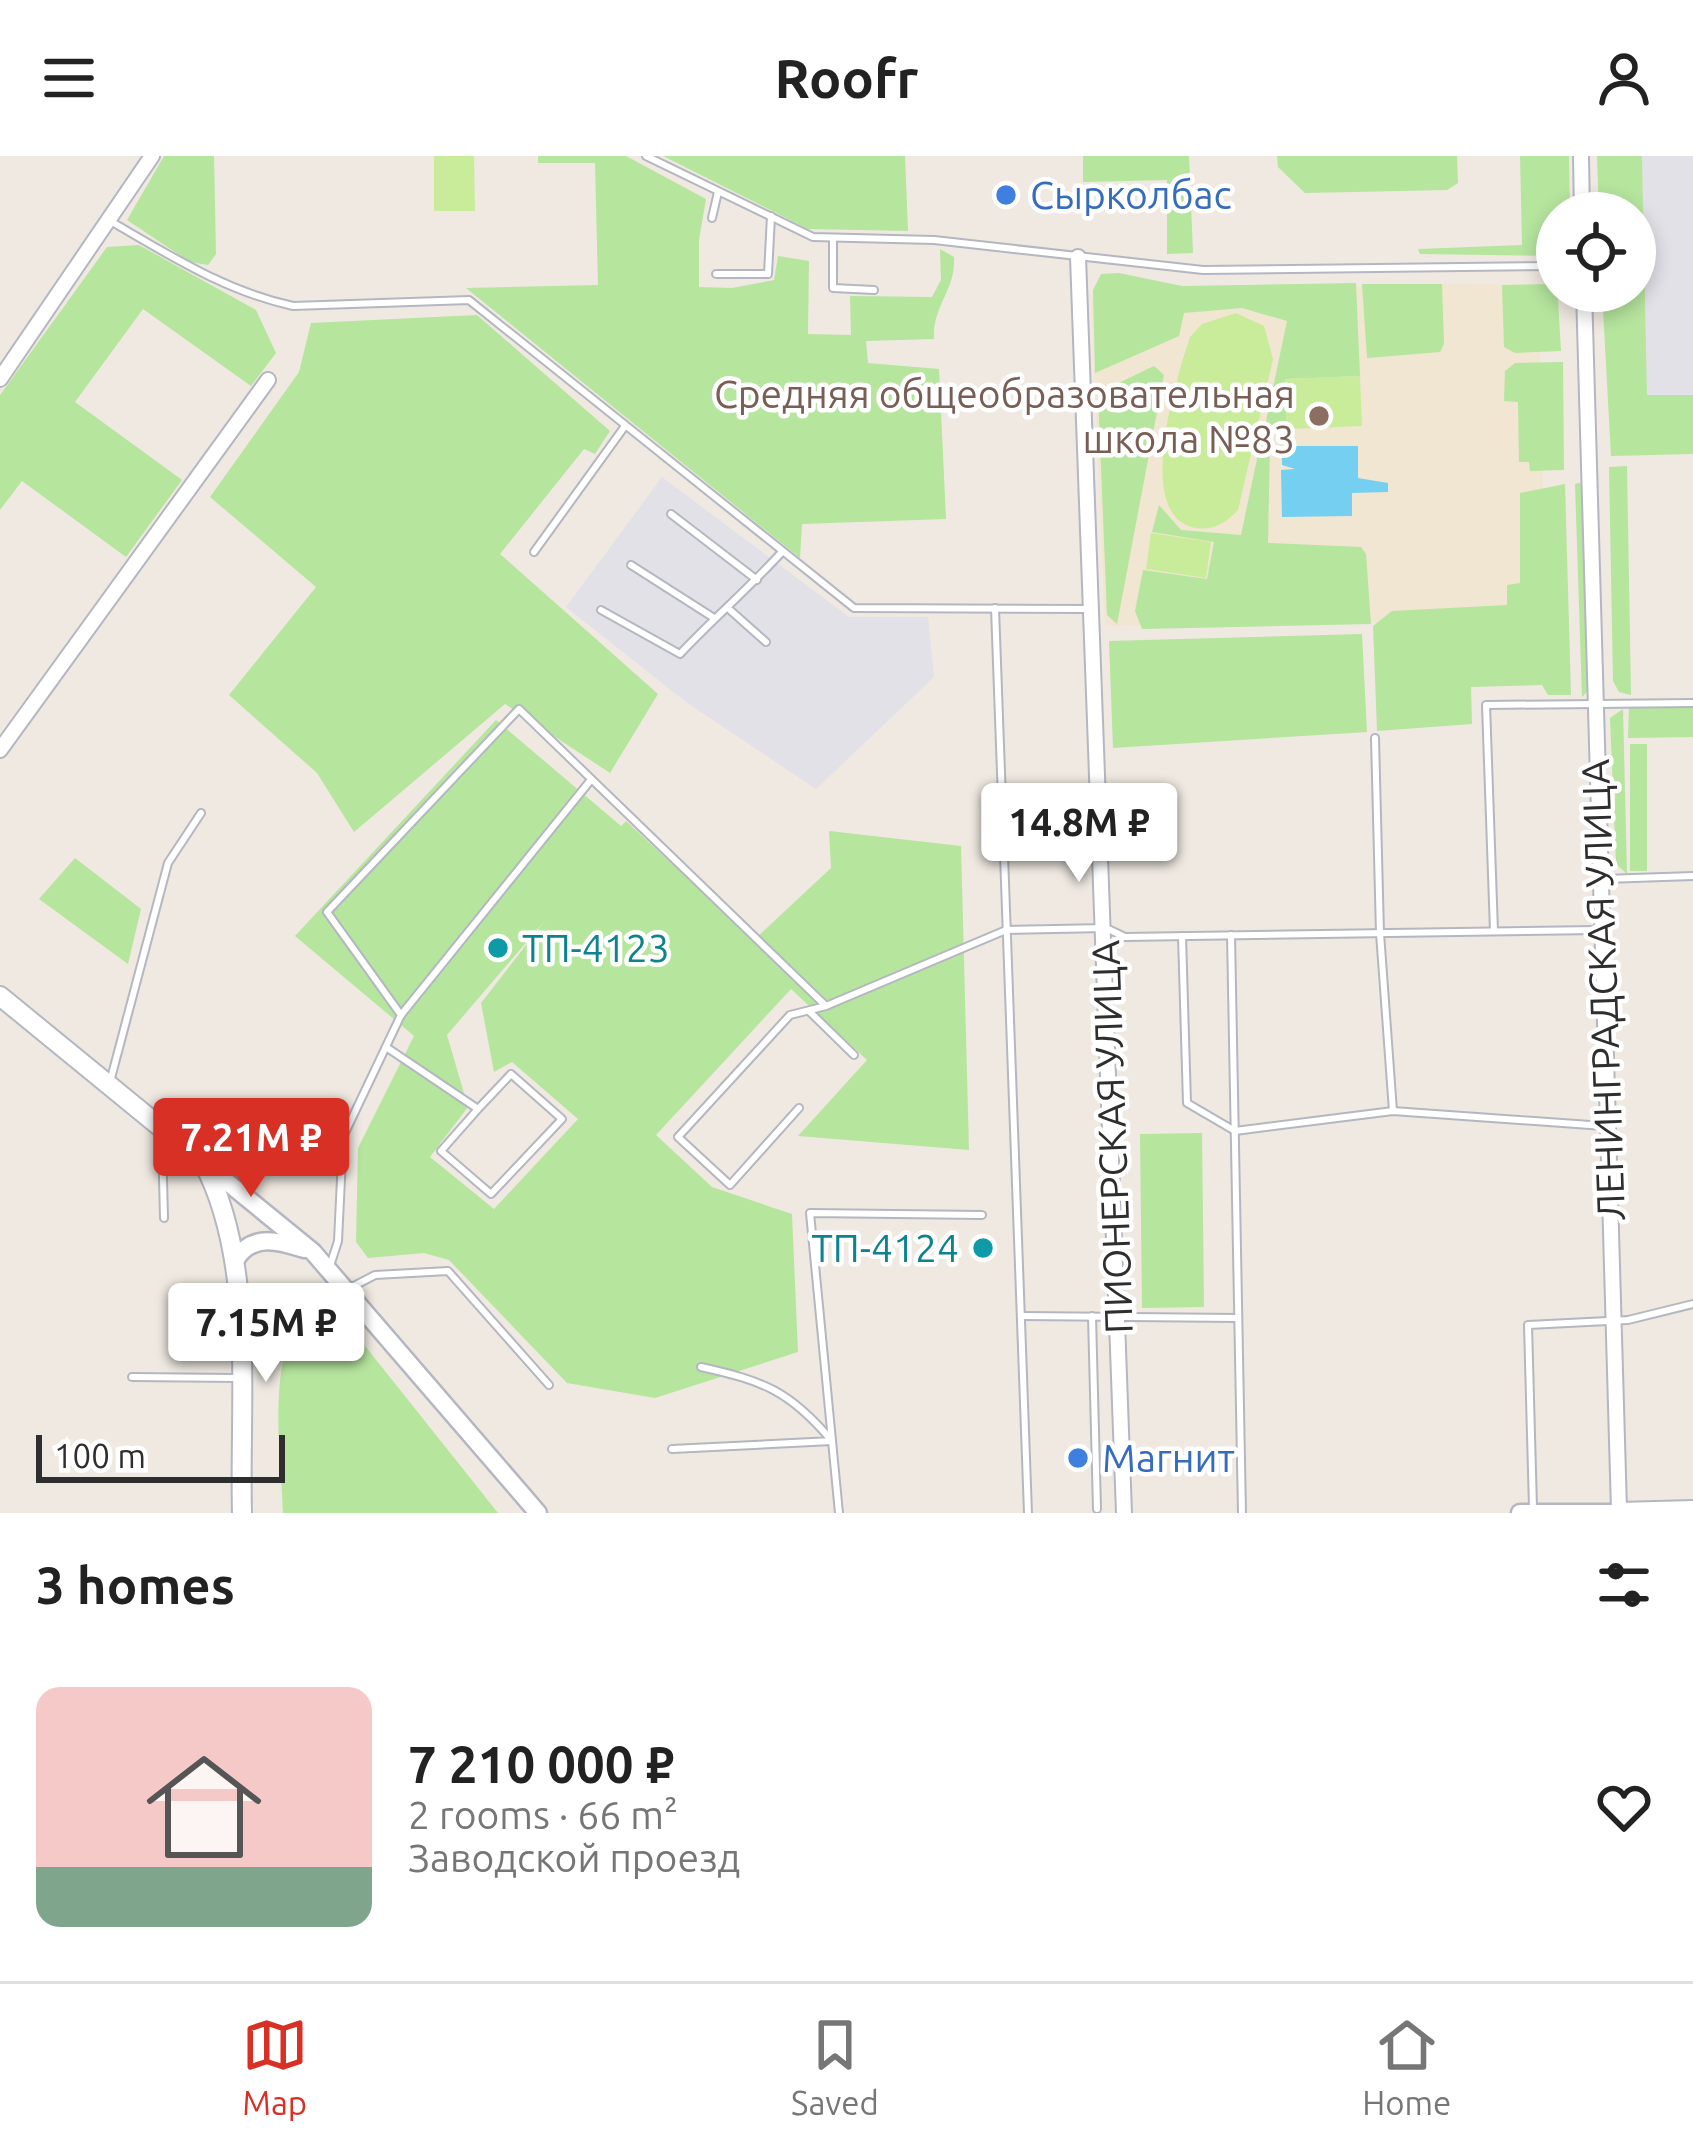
<!DOCTYPE html>
<html lang="en">
<head>
<meta charset="utf-8">
<style>
  :root { --surface:#fff; --page:#f6f6f6; --text:#222; --muted:#767676; --line:#e0e0e0; --accent:#d93025 }
  body { margin:0; font-family:Ubuntu,sans-serif; background:var(--page); color:var(--text); height:100vh; display:flex; flex-direction:column; font-size:45px; white-space:nowrap }
  * { box-sizing:border-box; margin:0 }
  p { font-size:39px; color:var(--muted) }
  .icon { flex:none; width:66px; height:66px; fill:none; stroke:currentColor; stroke-width:2; stroke-linecap:round; stroke-linejoin:round }
  .map { position:relative; height:1357px; overflow:hidden }
  .panel { display:flex; flex-direction:column; background:var(--surface); flex:1 }
  .panel>* { flex:none }
  .fabs { position:absolute; left:1536px; top:36px; display:grid; gap:24px }
  .fabs a { display:grid; place-items:center; width:120px; height:120px; border-radius:50%; background:var(--surface); box-shadow:0 6px 18px #0003; font-size:60px }
  .scale { position:absolute; left:36px; bottom:30px; width:249px; box-sizing:border-box; padding-left:12px; border:6px solid #2e2e2e; border-top:0; font-size:33px; line-height:42px; white-space:nowrap; color:#2e2e2e; -webkit-text-stroke:9px #fff; paint-order:stroke }
  .price { position:absolute; translate:-50% -102px; padding:0 27px; border-radius:12px; background:#fff; color:#222; font-size:39px; line-height:78px; filter:drop-shadow(0 3px 6px #0008) }
  .price::after { content:''; position:absolute; left:50%; top:72px; width:36px; height:27px; margin-left:-18px; background:inherit; clip-path:polygon(0 0,100% 0,50% 100%) }
  .price.on { background:var(--accent); color:#fff }
  ul { padding:0; list-style:none }
  li { display:flex; align-items:center; gap:36px; height:300px; padding:0 36px }
  li span { display:grid; place-items:center; flex:none; width:336px; height:240px; border-radius:24px; color:#555 }
  li>.icon { margin-inline-start:auto }
  span .icon { width:144px; height:144px; fill:#fffc; stroke-width:1 }
  li b { font-size:51px }
  h2 { display:flex; justify-content:space-between; align-items:center; height:144px; padding:0 36px; font-size:51px }
  header { display:flex; justify-content:space-between; align-items:center; height:156px; padding:0 36px; background:var(--surface); font-size:54px; font-weight:600 }
  .dock { display:flex; justify-content:space-around; align-items:center; height:168px; border-top:3px solid var(--line); background:var(--surface); font-size:33px; color:var(--muted) }
  .dock a { display:grid; justify-items:center; gap:6px }
  .dock .on { color:var(--accent) }
  .map>svg:first-child { display:block }
</style>
</head>
<body>
<header><svg class="icon" aria-label="menu" viewBox="0 0 24 24"><path d="M4 6h16M4 12h16M4 18h16"/></svg>Roofr<svg class="icon" aria-label="person" viewBox="0 0 24 24"><circle cx="12" cy="8" r="4"/><path d="M4 21q1-7 8-7t8 7"/></svg></header>
<div class="map">
<svg width="1693" height="1357" viewBox="0 0 1693 1357">
  <rect width="100%" height="100%" fill="#efe9e1"/>
  <g fill="#e3e1e8">
    <polygon points="1642,0 1693,0 1693,239 1647,240"/>
    <polygon points="662,321 849,461 928,461 934,521 816,633 686,546 566,451"/>
  </g>
  <polygon fill="#f0e6d1" points="1442,128 1539,129 1545,464 1105,470 1091,141"/>
  <g fill="#b6e59e" fill-rule="evenodd">
    <polygon points="164,0 214,0 216,98 208,109 190,106 127,64"/>
    <path d="M538 0H626L706 43 699 84V131L732 132 774 124 778 100 809 105 808 178 851 179 850 140 932 141 941 124 940 93 954 101C956 134 932 150 934 183L866 185 868 207 939 213 946 363 802 368 800 402 466 132 598 129 595 7H538Z"/>
    <polygon points="663,0 905,0 908,75 808,73"/>
    <polygon points="1083,0 1189,0 1193,97 1167,98 1167,24 1083,26"/>
    <polygon points="1277,0 1457,0 1458,27 1447,34 1305,37 1278,11"/>
    <polygon points="1520,0 1569,0 1570,57 1557,57 1557,100 1420,98 1418,93 1522,89"/>
    <polygon points="1597,0 1642,0 1647,239 1693,239 1693,298 1611,300 1602,135 1635,135 1635,57 1599,57"/>
    <polygon points="139,89 256,154 276,197 251,230 143,153 75,246 182,324 126,401 22,325 0,354 0,239 107,91"/>
    <polygon points="1119,117 1182,130 1356,127 1360,220 1285,223 1287,273 1264,275 1287,165 1242,152 1184,157 1179,180 1095,217 1093,134 1101,118"/>
    <polygon points="1362,128 1442,128 1444,188 1440,196 1367,202"/>
    <polygon points="1557,128 1561,195 1515,197 1504,191 1502,129"/>
    <polygon points="477,159 610,275 595,298 584,293 500,398 658,538 610,617 505,548 354,676 317,617 229,539 316,431 210,341 299,216 311,167"/>
    <polygon points="1563,206 1564,314 1530,315 1529,306 1519,306 1518,246 1504,245 1505,215 1515,207"/>
    <polygon points="1154,210 1164,219 1117,468 1107,459 1098,237"/>
    <polygon points="1261,284 1270,284 1268,387 1361,391 1366,398 1371,468 1142,473 1135,455 1143,414 1207,423 1214,386 1152,376 1159,349 1181,374 1241,379"/>
    <polygon points="1627,310 1631,539 1619,536 1613,525 1609,311"/>
    <polygon points="1585,326 1589,534 1582,541 1575,328"/>
    <polygon points="1565,328 1571,539 1548,539 1542,529 1471,531 1472,568 1377,575 1373,470 1392,455 1507,449 1507,429 1520,427 1520,337"/>
    <polygon points="1362,478 1367,576 1113,592 1109,485"/>
    <polygon points="1629,549 1693,550 1693,581 1628,582"/>
    <polygon points="1623,553 1627,718 1616,708 1610,562"/>
    <path d="M496 564 621 670 626 665 754 784 831 712 829 675 961 690 969 994 798 980 867 904 791 833 656 979 712 1031 792 1058 798 1196 655 1242 567 1227 449 1104 424 1097 368 1102 356 1086 358 992 414 880 295 780ZM547 762 481 847 494 916 512 906 578 963 494 1053 430 1001 468 951 447 879Z"/>
    <rect x="1630" y="588" width="17" height="127"/>
    <polygon points="75,702 141,753 128,808 39,743"/>
    <polygon points="1202,977 1204,1151 1142,1152 1140,978"/>
    <path d="M315 1147 338 1156 498 1357H283C282 1296 262 1188 315 1147Z"/>
  </g>
  <g fill="#c9ec9a">
    <polygon points="434,0 474,0 475,55 434,55"/>
    <path d="M1236 157 1264 170 1273 203 1238 354C1227 366 1213 375 1196 372 1132 361 1177 221 1190 181L1202 168Z"/>
    <polygon points="1360,220 1362,270 1287,273 1285,223"/>
    <polygon points="1151,377 1211,386 1206,422 1146,413"/>
  </g>
  <polygon fill="#75cff0" points="1295,290 1358,290 1358,322 1388,327 1388,336 1352,337 1352,360 1282,361 1281,314 1295,313 1282,309 1282,293"/>
  <g fill="none" stroke-linecap="round" stroke-linejoin="round">
    <defs>
      <g id="service">
        <polyline points="646,0 813,81 934,84 1203,114 1557,110"/>
        <polyline points="712,62 718,36"/>
        <path d="M112 66C171 100 225 135 293 150L469 144 854 452 1089 453"/>
        <polyline points="833,82 833,132 874,134"/>
        <polyline points="716,118 768,118 771,60"/>
        <polyline points="671,358 757,424"/>
        <polyline points="534,396 625,270"/>
        <polyline points="631,409 714,462"/>
        <polyline points="995,452 1028,1357"/>
        <path d="M601 454 680 498C713 463 748 433 781 397"/>
        <polyline points="730,454 766,486"/>
        <polyline points="1375,582 1380,777 1393,955"/>
        <polyline points="1604,723 1693,720"/>
        <polyline points="1494,775 1486,549 1693,547"/>
        <polyline points="1231,779 1242,1357"/>
        <polyline points="1182,780 1187,947 1235,975 1393,955 1604,970"/>
        <polyline points="810,856 854,899"/>
        <polyline points="401,859 327,756 519,553 826,850"/>
        <polyline points="386,891 478,953 511,918 562,963 491,1038 441,995 478,953"/>
        <polyline points="110,926 168,707 201,657"/>
        <polyline points="799,952 730,1029 678,981 790,859 826,850 1006,774 1106,772 1125,781 1598,774"/>
        <polyline points="162,982 164,1062"/>
        <polyline points="330,1110 338,1085 343,981 401,859 590,625"/>
        <polyline points="350,1132 375,1119 448,1115 549,1229"/>
        <polyline points="1022,1160 1238,1162"/>
        <polyline points="1092,1160 1097,1353"/>
        <polyline points="132,1221 236,1222"/>
        <path d="M672 1293 832 1285C790 1235 764 1225 701 1211"/>
        <polyline points="1533,1352 1528,1169 1628,1164 1693,1148"/>
        <polyline points="839,1357 810,1057 982,1059"/>
      </g>
      <g id="minor">
        <polyline points="1581,0 1582,57"/>
        <polyline points="1078,101 1124,1357"/>
        <polyline points="1584,135 1619,1354 1693,1352"/>
        <polyline points="0,223 152,0"/>
        <polyline points="0,594 268,224"/>
      </g>
      <g id="tertiary">
        <polyline points="204,1007 313,1096 538,1357"/>
        <path d="M236 1103C253 1077 279 1085 304 1093"/>
        <polyline points="1520,1357 1619,1357"/>
      </g>
      <path id="secondary" d="M0 840 203 1006C256 1106 239 1246 242 1357"/>
    </defs>
    <use href="#service" stroke="#b4b7c1" stroke-width="10"/>
    <use href="#minor" stroke="#b4b7c1" stroke-width="18"/>
    <use href="#tertiary" stroke="#b4b7c1" stroke-width="21"/>
    <use href="#secondary" stroke="#b4b7c1" stroke-width="22"/>
    <use href="#service" stroke="#fff" stroke-width="6"/>
    <use href="#minor" stroke="#fff" stroke-width="14"/>
    <use href="#tertiary" stroke="#fff" stroke-width="16"/>
    <use href="#secondary" stroke="#fff" stroke-width="18"/>
  </g>
  <g fill="#3f7fe0" stroke="#fff" stroke-width="4.5">
    <circle cx="1006" cy="39" r="12"/>
    <circle cx="1078" cy="1302" r="12"/>
  </g>
  <circle fill="#8d6e63" stroke="#fff" stroke-width="4.5" cx="1319" cy="260" r="12"/>
  <g fill="#0f9aa8" stroke="#fff" stroke-width="4.5">
    <circle cx="498" cy="792" r="12"/>
    <circle cx="983" cy="1092" r="12"/>
  </g>
  <g text-anchor="middle" stroke-width="9" stroke-linejoin="round" paint-order="stroke">
    <g font-size="39" fill="#366cbe" stroke="#fff" text-anchor="start">
      <text x="1030" y="53">Сырколбас</text>
      <text x="1102" y="1316">Магнит</text>
    </g>
    <g font-size="39" fill="#785e54" stroke="#fff" text-anchor="end">
      <text x="1295" y="252">Средняя общеобразовательная<tspan x="1295" dy="45">школа №83</tspan></text>
    </g>
    <g font-size="39" fill="#0d838f" stroke="#fff" text-anchor="start">
      <text x="522" y="806">ТП-4123</text>
      <text x="959" y="1106" text-anchor="end">ТП-4124</text>
    </g>
    <g font-size="39" fill="#2e2e2e" stroke="#fff">
      <text transform="translate(1603 834) rotate(-92)" y="14">ЛЕНИНГРАДСКАЯ УЛИЦА</text>
      <text transform="translate(1112 981) rotate(-92)" y="14">ПИОНЕРСКАЯ УЛИЦА</text>
    </g>
  </g>
</svg>
<div class="fabs">
<a><svg class="icon" aria-label="locate" viewBox="0 0 24 24"><circle cx="12" cy="12" r="6"/><path d="M12 2v4M12 18v4M2 12h4M18 12h4"/></svg></a>
</div>
<div class="scale">100 m</div>
<b class="price" style="left:1079px;top:729px">14.8M ₽</b>
<b class="price on" style="left:251px;top:1044px">7.21M ₽</b>
<b class="price" style="left:266px;top:1229px">7.15M ₽</b>
</div>
<section class="panel">
<h2>3 homes<svg class="icon" aria-label="filters" viewBox="0 0 24 24"><path d="M4 7h16M4 17h16"/><circle cx="9" cy="7" r="2"/><circle cx="15" cy="17" r="2"/></svg></h2>
<ul>
<li><span style="background:linear-gradient(#f6c9c9 75%,#7fa58c 0)"><svg class="icon" aria-label="home" viewBox="0 0 24 24"><path d="M3 11l9-7 9 7M6 9v11h12V9"/></svg></span><div><b>7 210 000 ₽</b><p>2 rooms · 66 m²</p><p>Заводской проезд</p></div><svg class="icon" aria-label="heart" viewBox="0 0 24 24"><path d="M12 20l-8-8c-3-5 5-10 8-4 3-6 11-1 8 4z"/></svg></li>
</ul>
</section>
<nav class="dock">
<a class="on"><svg class="icon" aria-label="map" viewBox="0 0 24 24"><path d="M3 6l6-2 6 2 6-2v14l-6 2-6-2-6 2zM9 4v14M15 6v14"/></svg>Map</a>
<a><svg class="icon" aria-label="saved" viewBox="0 0 24 24"><path d="M7 4h10v16l-5-4-5 4z"/></svg>Saved</a>
<a><svg class="icon" aria-label="home" viewBox="0 0 24 24"><path d="M3 11l9-7 9 7M6 9v11h12V9"/></svg>Home</a>
</nav>
</body>
</html>
